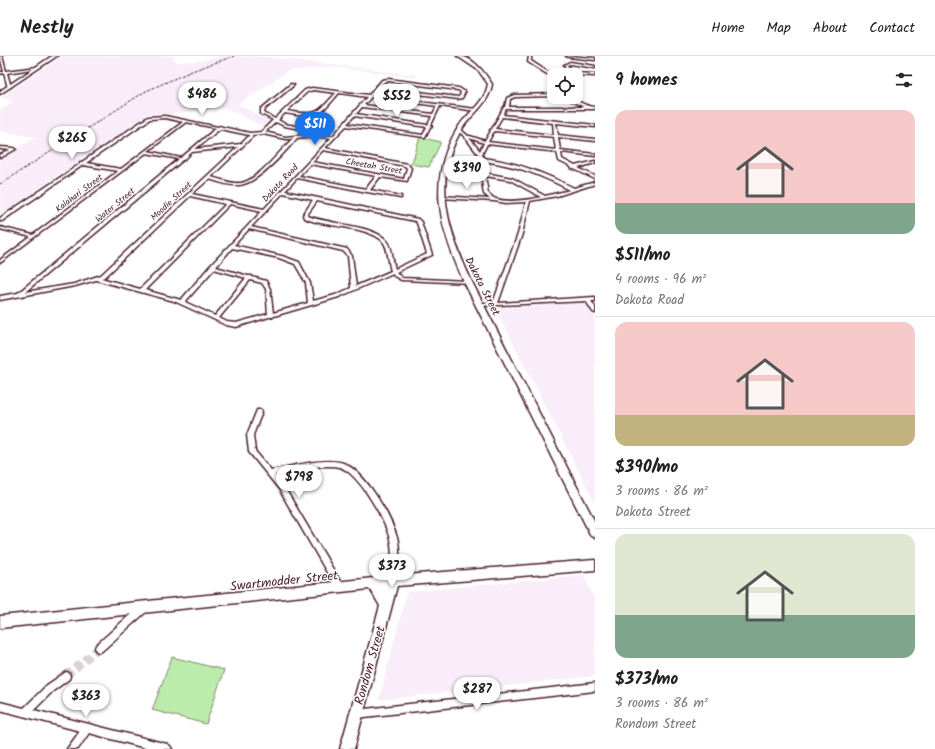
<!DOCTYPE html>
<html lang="en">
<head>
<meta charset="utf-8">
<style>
  :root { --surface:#fff; --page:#f2f2f2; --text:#202124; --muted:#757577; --line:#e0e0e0; --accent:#1a73e8 }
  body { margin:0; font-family:Kalam,sans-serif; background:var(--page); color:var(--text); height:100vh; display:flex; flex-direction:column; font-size:15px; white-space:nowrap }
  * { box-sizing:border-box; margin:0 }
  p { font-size:13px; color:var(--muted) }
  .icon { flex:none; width:22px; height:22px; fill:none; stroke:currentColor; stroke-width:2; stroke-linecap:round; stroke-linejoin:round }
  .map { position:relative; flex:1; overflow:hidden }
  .drawer { display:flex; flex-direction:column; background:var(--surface); width:340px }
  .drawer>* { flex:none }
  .tools { position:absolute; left:547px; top:12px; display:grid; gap:8px }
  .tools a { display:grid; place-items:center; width:36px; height:36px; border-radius:8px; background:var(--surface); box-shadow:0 2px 6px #0003; font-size:20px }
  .price { position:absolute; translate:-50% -34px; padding:0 9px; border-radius:14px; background:#fff; color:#222; font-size:13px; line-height:26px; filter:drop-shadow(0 1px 2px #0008) }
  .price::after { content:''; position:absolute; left:50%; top:24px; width:12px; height:9px; margin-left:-6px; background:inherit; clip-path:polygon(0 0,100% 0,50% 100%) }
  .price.active { background:var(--accent); color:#fff }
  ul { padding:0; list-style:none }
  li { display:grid; align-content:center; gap:8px; height:212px; padding:0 20px }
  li+li { border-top:1px solid var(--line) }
  li span { display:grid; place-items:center; height:124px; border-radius:12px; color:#555 }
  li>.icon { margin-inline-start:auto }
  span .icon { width:72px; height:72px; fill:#fffc; stroke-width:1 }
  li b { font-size:17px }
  h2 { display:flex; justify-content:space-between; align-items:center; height:48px; padding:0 20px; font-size:17px }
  header { display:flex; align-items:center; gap:24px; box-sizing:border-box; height:56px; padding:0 20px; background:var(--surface); border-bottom:1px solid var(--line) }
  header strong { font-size:19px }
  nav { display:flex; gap:22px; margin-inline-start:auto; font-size:14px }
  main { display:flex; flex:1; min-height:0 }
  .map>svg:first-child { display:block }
</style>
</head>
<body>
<header>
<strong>Nestly</strong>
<nav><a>Home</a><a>Map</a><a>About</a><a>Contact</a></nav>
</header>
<main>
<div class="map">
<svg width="595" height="693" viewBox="0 0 595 693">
  <rect width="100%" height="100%" fill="#fff"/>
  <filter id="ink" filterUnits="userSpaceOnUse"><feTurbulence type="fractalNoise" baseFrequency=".025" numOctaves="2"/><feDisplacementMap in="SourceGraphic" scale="8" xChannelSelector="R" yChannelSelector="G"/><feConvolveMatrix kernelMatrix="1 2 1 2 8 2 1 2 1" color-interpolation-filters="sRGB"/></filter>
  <g filter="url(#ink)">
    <g fill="#f9edf9">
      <polygon points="62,0 172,0 176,6 200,5 222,0 268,1 417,19 415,21 333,11 288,15 238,48 273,67 263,71 236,56 223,52 168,59 148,58 0,159 0,103 35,81 0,75 0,55 13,45 1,41"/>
      <polygon points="595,246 595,447 495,252"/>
      <polygon points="584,519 595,544 595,620 379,644 407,536"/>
    </g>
    <g fill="#bcecab" stroke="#83866b">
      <polygon points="420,81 441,86 429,111 410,108 413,104"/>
      <polygon points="172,601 224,614 206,668 152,654"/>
    </g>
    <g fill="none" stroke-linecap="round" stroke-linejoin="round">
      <polyline stroke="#dbd2d5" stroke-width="8" stroke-dasharray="8 4" stroke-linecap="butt" points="66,620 99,592"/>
      <defs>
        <g id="street">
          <polygon points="0,0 2,0 6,15 37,11 38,12 7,17 11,31 8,32 4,17 0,18 0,16 4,16"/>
          <polygon points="529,0 531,0 531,5 548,16 570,17 564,9 570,6 595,10 595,12 570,8 567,9 573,17 595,18 595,20 547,18 528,6"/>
          <path d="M388 23 459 32 465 36 462 42 458 43 378 33 372 40 476 53 478 54 476 55 440 50 431 69 432 70 430 71 425 81H424L346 70 325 92 407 108 411 112 407 125 380 121 370 134 401 140V142L367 136 297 122 285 135 418 163 421 166 432 199 396 216 402 222 468 225H470V227L401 224 394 220 393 217 339 241 274 260 273 261H269L236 271 226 269 174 245 96 224 75 230 0 244V240L18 237 179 103 146 97 0 207V204L31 181 0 173V171L33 179 118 115 83 109 2 165H0V162L80 108V106H82L148 61 165 60 218 71 220 70 222 71 250 77 261 76 273 64 261 58V53L291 28 294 29 265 53 264 57 275 63 305 34 312 32 369 39 382 24ZM388 25 458 34 461 36 460 40 458 41 379 31 384 26ZM313 34 336 37C316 59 317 60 287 55L307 36ZM339 37 367 41 333 80 314 78 285 81 265 76 276 66 284 70 328 78V76H327L285 68 278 64 285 57C318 63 318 62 339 37ZM371 41 437 50 433 58 364 49ZM362 51 432 60 428 69 356 58ZM354 60 427 71 423 79 347 68ZM165 62 183 66 121 113 86 107 150 63ZM186 66 216 72 181 102 148 95ZM220 73 249 79V80L241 88 195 93ZM263 78 285 83 293 82C281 94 258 124 241 127 231 128 220 123 211 121L252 81V79ZM314 80 331 82 264 153 192 138 209 123C218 126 229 130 239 129 257 128 286 95 297 82ZM238 91 101 219 74 228 25 236 183 104H184L192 96ZM323 94 405 110 407 112 404 123 312 106ZM310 108 376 120 366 133 299 120ZM283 137 313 144 303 159 304 162C311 165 318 167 326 168 340 171 376 174 384 187 389 195 388 206 391 215L356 230 352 200 347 193 251 171ZM190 140 226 148 140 233 101 222 105 221ZM317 145 415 165 417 167 427 198 395 213C392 204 393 193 388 186 376 169 327 168 308 160L307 159ZM230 148 262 155 210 210 181 244 145 234ZM249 173 343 195 348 200 351 232 335 239 313 245 310 227 299 206 282 200 234 189ZM232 192 279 202 295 208 306 227 308 247 273 257 270 233 266 225 252 221V220H248L216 211ZM214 213 246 222 215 260 185 246ZM250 224 262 227 266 233 268 258 236 267 227 266 219 262Z"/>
          <path d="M554 38V40L515 41 510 43 509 51H584L564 41C576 41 583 51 595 51V53H506L503 59 595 69V71L556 67 558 79 595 83V85L558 81 560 94 595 98V100L561 96 562 103 575 110 595 105V107L578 112 595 120V123L574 113H572L571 111 559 105 557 96 487 88 482 98 483 102C517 106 544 117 574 132L595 126V128L557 140 530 145 522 178 498 247 595 241V245H591L595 251V257L593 256 586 245 479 250V248L481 247H493L518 178 526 146 506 147 494 145 440 142 439 141 441 140 490 143 484 138 481 119 480 118 481 117 478 98 464 80 457 74 460 73 468 80H470L485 85 491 75 490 74 492 73 504 51H505L507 42 514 39ZM502 61 553 67 554 79 495 73ZM494 75 554 81 556 94 488 86ZM469 82 484 87 480 95ZM483 105C515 109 541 119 570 134L545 140 512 122 485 117ZM485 120 510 124 541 141C527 144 509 147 496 143 493 142 490 139 488 137Z"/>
          <polygon points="0,91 14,92 16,93 0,102 0,99 10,94 0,93"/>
          <path d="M257 354H261L262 356 253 379 255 395 271 414C289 411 326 401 343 407 366 416 392 462 398 485 400 497 400 517 396 527L393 528 390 527C388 522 391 515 391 509 392 502 392 495 391 488 388 468 359 416 339 411 321 407 293 416 275 419L283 429 343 530 344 532 343 534 340 535 337 534 279 433 249 396 247 379Z"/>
          <polygon points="143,549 146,550 147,553 146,556 102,595 99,596 96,595 95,592 96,589 140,550"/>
          <polygon points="66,616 69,617 70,620 69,623 53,635 34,654 167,688 170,690 172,693 149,693 89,677 78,693 67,693 80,675 0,654 0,646 24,652 47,629"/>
          <polygon points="595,627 595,635 356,662 353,661 352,658 353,655 356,654"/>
        </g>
        <g id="secondary">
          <polygon points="52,0 57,0 0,38 0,35"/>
          <path d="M457 0C473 0 484 16 492 28 489 47 475 55 464 70 430 122 448 175 472 226L595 466V482L591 480 464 226C440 173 425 123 459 70 470 54 484 48 488 28L478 14Z"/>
          <polygon points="566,0 595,2 595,4 568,1"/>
          <polygon points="595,504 595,514 397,530 354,693 340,693 380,550 370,533 0,572 0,560 393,520"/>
        </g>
      </defs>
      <use href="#street" stroke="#4a1f2b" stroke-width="3"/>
      <use href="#secondary" stroke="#4a1f2b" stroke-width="3"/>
      <use href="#street" fill="#fff" fill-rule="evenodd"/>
      <use href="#secondary" fill="#fff" fill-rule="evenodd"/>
      <polyline stroke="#4a1f2b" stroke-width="1" stroke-dasharray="3 1.5" stroke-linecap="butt" points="0,128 146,35 192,15 234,0"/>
    </g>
  </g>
  <g text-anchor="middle" stroke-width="3" stroke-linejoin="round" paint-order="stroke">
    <g font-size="9" fill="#4a1f2b" stroke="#fff">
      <text transform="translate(374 110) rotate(10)" y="3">Cheetah Street</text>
      <text transform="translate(280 127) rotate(-47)" y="3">Dakota Road</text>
      <text transform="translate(79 137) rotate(-37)" y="3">Kalahari Street</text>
      <text transform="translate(171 145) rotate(-43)" y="3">Moodie Street</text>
      <text transform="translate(115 149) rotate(-40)" y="3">Water Street</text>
    </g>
    <g font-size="11" fill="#4a1f2b" stroke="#fff">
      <text transform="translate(483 230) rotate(63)" y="4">Dakota Street</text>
    </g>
    <g font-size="13" fill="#4a1f2b" stroke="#fff">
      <text transform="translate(284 524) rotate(-6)" y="5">Swartmodder Street</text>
      <text transform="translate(369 609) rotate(-74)" y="5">Rondom Street</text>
    </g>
  </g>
</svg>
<div class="tools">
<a><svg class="icon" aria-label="locate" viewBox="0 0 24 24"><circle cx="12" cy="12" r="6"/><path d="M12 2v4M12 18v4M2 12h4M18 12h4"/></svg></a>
</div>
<b class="price" style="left:202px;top:60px">$486</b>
<b class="price" style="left:397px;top:62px">$552</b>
<b class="price active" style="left:315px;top:90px">$511</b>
<b class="price" style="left:72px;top:104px">$265</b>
<b class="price" style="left:467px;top:134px">$390</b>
<b class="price" style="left:299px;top:443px">$798</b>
<b class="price" style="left:392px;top:532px">$373</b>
<b class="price" style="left:477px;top:655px">$287</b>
<b class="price" style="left:86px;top:662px">$363</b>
</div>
<section class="drawer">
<h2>9 homes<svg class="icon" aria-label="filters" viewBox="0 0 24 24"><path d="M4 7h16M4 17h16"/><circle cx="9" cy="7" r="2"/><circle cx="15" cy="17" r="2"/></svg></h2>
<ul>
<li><span style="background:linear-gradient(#f6c9c9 75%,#7fa58c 0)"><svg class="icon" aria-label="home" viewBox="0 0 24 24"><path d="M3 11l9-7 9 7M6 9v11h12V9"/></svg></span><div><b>$511/mo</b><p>4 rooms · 96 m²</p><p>Dakota Road</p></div></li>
<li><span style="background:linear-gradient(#f6c9c9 75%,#c2b280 0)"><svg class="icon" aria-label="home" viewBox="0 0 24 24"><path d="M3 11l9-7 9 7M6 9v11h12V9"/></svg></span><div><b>$390/mo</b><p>3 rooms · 86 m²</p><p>Dakota Street</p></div></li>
<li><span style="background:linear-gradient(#dfe7d0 65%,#7fa58c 0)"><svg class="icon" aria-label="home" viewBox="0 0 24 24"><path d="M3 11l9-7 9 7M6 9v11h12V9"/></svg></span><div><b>$373/mo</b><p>3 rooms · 86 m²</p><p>Rondom Street</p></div></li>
</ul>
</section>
</main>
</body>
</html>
